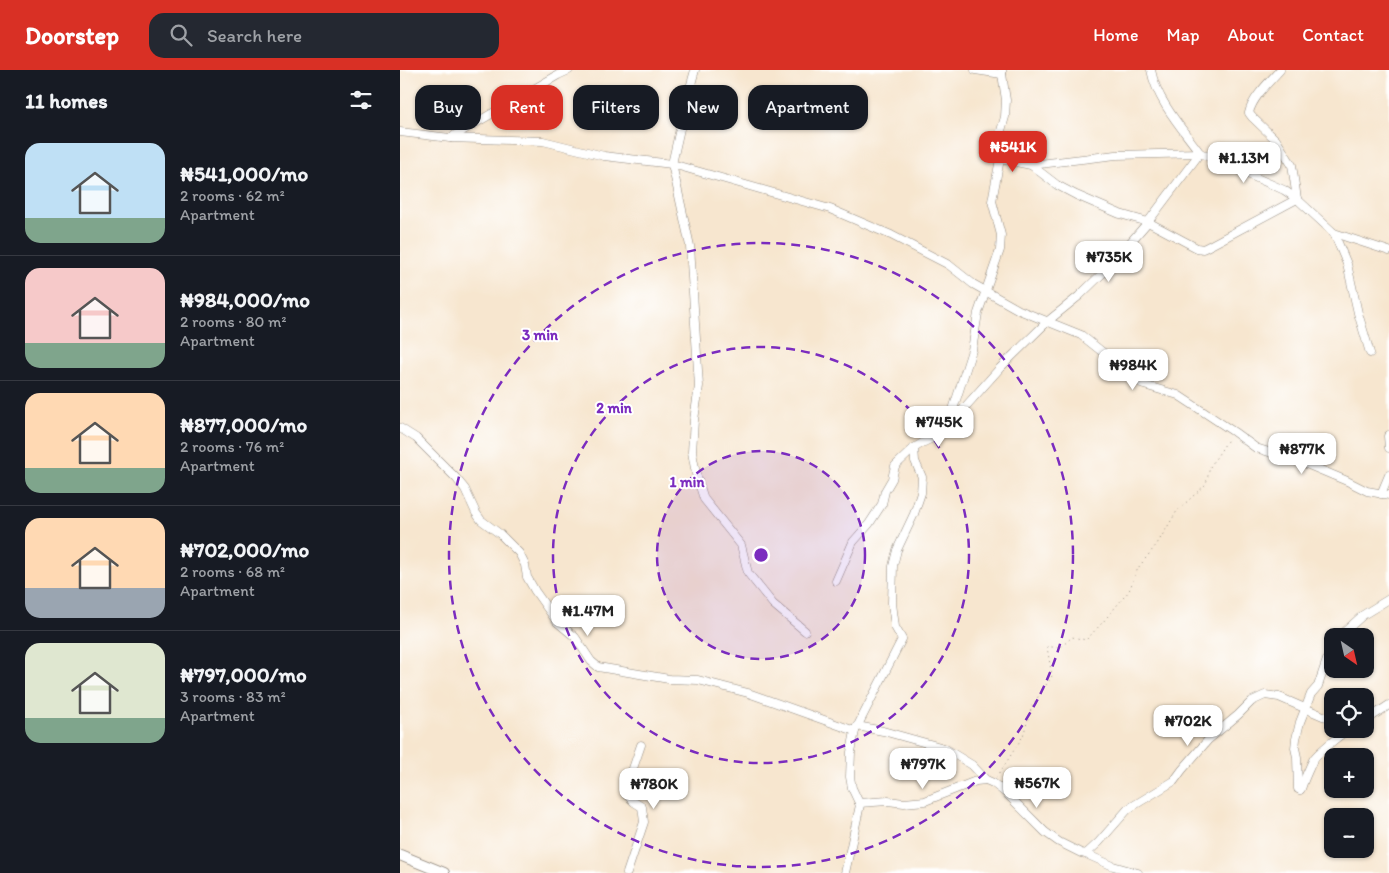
<!DOCTYPE html>
<html lang="en">
<head>
<meta charset="utf-8">
<style>
  :root { --surface:#171b24; --page:#242831; --text:#f1f3f6; --muted:#9ea1a6; --line:#363941; --accent:#d93025 }
  body { margin:0; font-family:Itim,sans-serif; background:var(--page); color:var(--text); height:100vh; display:flex; flex-direction:column; font-size:19px; white-space:nowrap }
  * { box-sizing:border-box; margin:0 }
  p { font-size:16px; color:var(--muted) }
  .icon { flex:none; width:28px; height:28px; fill:none; stroke:currentColor; stroke-width:2; stroke-linecap:round; stroke-linejoin:round }
  .map { position:relative; flex:1; overflow:hidden }
  .side { display:flex; flex-direction:column; background:var(--surface); width:400px }
  .side>* { flex:none }
  .hud { position:absolute; left:15px; top:15px; width:475px; height:45px; display:flex; gap:10px }
  .needle { width:32px; rotate:146deg }
  .fabs { position:absolute; left:924px; top:558px; display:grid; gap:10px }
  .fabs a { display:grid; place-items:center; width:50px; height:50px; border-radius:10px; background:var(--surface); box-shadow:0 1px 4px #0004; font-size:25px }
  .price { position:absolute; translate:-50% -42px; padding:0 11px; border-radius:10px; background:#fff; color:#222; font-size:16px; line-height:32px; filter:drop-shadow(0 1px 2px #0008) }
  .price::after { content:''; position:absolute; left:50%; top:30px; width:15px; height:11px; margin-left:-8px; background:inherit; clip-path:polygon(0 0,100% 0,50% 100%) }
  .price.selected { background:var(--accent); color:#fff }
  ul { padding:0; list-style:none }
  li { display:flex; align-items:center; gap:15px; height:125px; padding:0 25px }
  li+li { border-top:1px solid var(--line) }
  li span { display:grid; place-items:center; flex:none; width:140px; height:100px; border-radius:15px; color:#555 }
  li>.icon { margin-inline-start:auto }
  span .icon { width:60px; height:60px; fill:#fffc; stroke-width:1 }
  li b { font-size:21px }
  h2 { display:flex; justify-content:space-between; align-items:center; height:60px; padding:0 25px; font-size:21px }
  .chip { padding:0 18px; border-radius:15px; background:var(--surface); box-shadow:0 1px 4px #0004; font-size:18px; line-height:45px }
  .chip.selected { background:var(--accent); color:#fff }
  header { display:flex; align-items:center; gap:30px; box-sizing:border-box; height:70px; padding:0 25px; background:var(--accent); color:#fff }
  header strong { font-size:24px }
  nav { display:flex; gap:28px; margin-inline-start:auto; font-size:18px }
  .search { width:350px; height:45px; background:var(--page); display:flex; align-items:center; gap:12px; box-sizing:border-box; padding:0 18px; border-radius:15px; color:var(--muted); font-size:19px }
  main { display:flex; flex:1; min-height:0 }
  .map>svg:first-child { display:block }
</style>
</head>
<body>
<header>
<strong>Doorstep</strong>
<div class="search"><svg class="icon" aria-label="search" viewBox="0 0 24 24"><circle cx="10" cy="10" r="6"/><path d="M15 15l6 6"/></svg>Search here</div>
<nav><a>Home</a><a>Map</a><a>About</a><a>Contact</a></nav>
</header>
<main>
<section class="side">
<h2>11 homes<svg class="icon" aria-label="filters" viewBox="0 0 24 24"><path d="M4 7h16M4 17h16"/><circle cx="9" cy="7" r="2"/><circle cx="15" cy="17" r="2"/></svg></h2>
<ul>
<li><span style="background:linear-gradient(#bfe0f5 75%,#7fa58c 0)"><svg class="icon" aria-label="home" viewBox="0 0 24 24"><path d="M3 11l9-7 9 7M6 9v11h12V9"/></svg></span><div><b>₦541,000/mo</b><p>2 rooms · 62 m²</p><p>Apartment</p></div></li>
<li><span style="background:linear-gradient(#f6c9c9 75%,#7fa58c 0)"><svg class="icon" aria-label="home" viewBox="0 0 24 24"><path d="M3 11l9-7 9 7M6 9v11h12V9"/></svg></span><div><b>₦984,000/mo</b><p>2 rooms · 80 m²</p><p>Apartment</p></div></li>
<li><span style="background:linear-gradient(#ffd9b3 75%,#7fa58c 0)"><svg class="icon" aria-label="home" viewBox="0 0 24 24"><path d="M3 11l9-7 9 7M6 9v11h12V9"/></svg></span><div><b>₦877,000/mo</b><p>2 rooms · 76 m²</p><p>Apartment</p></div></li>
<li><span style="background:linear-gradient(#ffd9b3 70%,#9aa5b1 0)"><svg class="icon" aria-label="home" viewBox="0 0 24 24"><path d="M3 11l9-7 9 7M6 9v11h12V9"/></svg></span><div><b>₦702,000/mo</b><p>2 rooms · 68 m²</p><p>Apartment</p></div></li>
<li><span style="background:linear-gradient(#dfe7d0 75%,#7fa58c 0)"><svg class="icon" aria-label="home" viewBox="0 0 24 24"><path d="M3 11l9-7 9 7M6 9v11h12V9"/></svg></span><div><b>₦797,000/mo</b><p>3 rooms · 83 m²</p><p>Apartment</p></div></li>
</ul>
</section>
<div class="map">
<svg width="989" height="803" viewBox="0 0 989 803">
  <rect width="100%" height="100%" fill="#fff"/>
  <filter id="ink" filterUnits="userSpaceOnUse"><feTurbulence type="fractalNoise" baseFrequency=".02" numOctaves="2"/><feDisplacementMap in="SourceGraphic" scale="10" xChannelSelector="R" yChannelSelector="G"/><feConvolveMatrix kernelMatrix="1 2 1 2 8 2 1 2 1" color-interpolation-filters="sRGB"/></filter>
  <filter id="wash" filterUnits="userSpaceOnUse"><feTurbulence type="fractalNoise" baseFrequency=".0096" numOctaves="4" result="noise"/><feDisplacementMap in="SourceGraphic" scale="20" xChannelSelector="R" yChannelSelector="G"/><feGaussianBlur stdDeviation="1.12" result="paint"/><feColorMatrix in="noise" values="0 0 0 0 0 0 0 0 0 0 0 0 0 0 0 0 0 1.4 0 .05"/><feComposite in="paint" operator="in"/></filter>
  <g filter="url(#wash)">
    <rect width="100%" height="100%" fill="#f7e6cf"/>
  </g>
  <g filter="url(#ink)">
    <g fill="none" stroke-linecap="round" stroke-linejoin="round">
      <defs>
        <g id="minor">
          <polyline points="295,0 286,32 272,94 290,176 299,316 294,350 292,382 296,404 304,429 341,475 348,503 373,534 405,561"/>
          <polyline points="575,0 602,4"/>
          <path d="M751 0C757 31 781 57 800 83"/>
          <path d="M880 0C870 11 852 28 849 43L852 47 876 70 892 95 897 129"/>
          <polyline points="0,62 50,68 143,71 204,86 272,94 430,139 491,165 549,195 573,214 619,240 681,265 744,315 778,325 834,362 856,378 904,393 947,411 967,421 989,425"/>
          <polyline points="50,68 158,5 169,0"/>
          <polyline points="600,89 631,95 716,85 800,83 884,120 897,129 934,163 947,194 958,243 970,283"/>
          <polyline points="631,95 657,115 676,125 720,144 748,152 797,178 803,179 809,176 897,129"/>
          <polyline points="934,163 989,181"/>
          <polyline points="549,352 572,280 578,243 600,180 601,165 592,131 600,89 600,64 605,47 606,30 602,4 602,0"/>
          <polyline points="0,358 16,368 56,408 65,419 76,443 81,450 100,464 119,483 125,495 127,507 135,521 157,552 175,567 191,591 198,597 269,609 298,610 348,623 455,661"/>
          <polyline points="989,365 988,366 989,378"/>
          <polyline points="981,424 989,405"/>
          <polyline points="436,511 453,472 469,454 482,434 485,421 492,409 495,396 514,378 524,372 535,367 549,355 600,298 648,251 679,226 708,198 748,152 800,83"/>
          <polyline points="940,566 963,545 989,529"/>
          <polyline points="965,651 989,635"/>
          <polyline points="457,656 483,661 544,678 572,695 586,710 593,713 607,724 645,762 659,772 681,783 686,784 713,796 738,803"/>
          <polyline points="900,720 898,719 897,687 895,678 896,669 900,652 911,624 918,616 932,575"/>
          <path d="M900 720 901 719C904 709 909 699 913 690 917 683 942 663 950 659"/>
          <polyline points="459,733 488,731 504,733 525,731 576,711 586,710"/>
          <polyline points="686,784 699,772 728,739 774,711 782,700 808,670 838,645 852,631 865,625 879,627 923,646 932,648"/>
          <polyline points="227,803 244,752 242,737 234,732 226,724 228,713 241,675"/>
          <polyline points="445,803 460,735 452,718 450,707 451,682 455,661 502,569 495,557 492,533 493,496 497,480 514,444 521,423 522,407 515,391 514,378"/>
        </g>
        <polyline id="tertiary" points="0,785 44,803"/>
      </defs>
      <use href="#minor" stroke="#91887d" stroke-width="9"/>
      <use href="#tertiary" stroke="#91887d" stroke-width="12"/>
      <polyline stroke="#91887d" stroke-width="1" stroke-dasharray="1 4" stroke-linecap="butt" points="597,707 623,666 632,636 652,606 647,577 661,577 672,567 686,570 703,552 729,521 738,498 757,474 777,441 806,414 810,397 829,368"/>
      <use href="#minor" stroke="#fff" stroke-width="8"/>
      <use href="#tertiary" stroke="#fff" stroke-width="10"/>
    </g>
  </g>
  <circle cx="361" cy="485" r="104" fill="#7b2cbf" fill-opacity=".12"/>
  <g fill="none" stroke="#7b2cbf" stroke-width="2.5" stroke-dasharray="9 6">
    <circle cx="361" cy="485" r="104"/>
    <circle cx="361" cy="485" r="208"/>
    <circle cx="361" cy="485" r="312"/>
  </g>
  <circle cx="361" cy="485" r="8" fill="#7b2cbf" stroke="#fff" stroke-width="2.5"/>
  <g font-size="15" text-anchor="middle" font-weight="bold" fill="#7b2cbf" stroke="#fff" stroke-width="4" stroke-linejoin="round" paint-order="stroke">
    <text x="140" y="270">3 min</text>
    <text x="214" y="343">2 min</text>
    <text x="287" y="417">1 min</text>
  </g>
</svg>
<div class="fabs">
<a><svg class="needle" viewBox="-14 -14 28 28"><path d="M0-13l5 13h-10z" fill="#e53935"/><path d="M0 13l5-13h-10z" fill="#9ea1a6"/></svg></a>
<a><svg class="icon" aria-label="locate" viewBox="0 0 24 24"><circle cx="12" cy="12" r="6"/><path d="M12 2v4M12 18v4M2 12h4M18 12h4"/></svg></a>
<a>+</a>
<a>−</a>
</div>
<b class="price selected" style="left:613px;top:103px">₦541K</b>
<b class="price" style="left:844px;top:114px">₦1.13M</b>
<b class="price" style="left:709px;top:213px">₦735K</b>
<b class="price" style="left:733px;top:321px">₦984K</b>
<b class="price" style="left:539px;top:378px">₦745K</b>
<b class="price" style="left:902px;top:405px">₦877K</b>
<b class="price" style="left:188px;top:567px">₦1.47M</b>
<b class="price" style="left:788px;top:677px">₦702K</b>
<b class="price" style="left:523px;top:720px">₦797K</b>
<b class="price" style="left:637px;top:739px">₦567K</b>
<b class="price" style="left:254px;top:740px">₦780K</b>
<div class="hud">
<a class="chip">Buy</a>
<a class="chip selected">Rent</a>
<a class="chip">Filters</a>
<a class="chip">New</a>
<a class="chip">Apartment</a>
</div>
</div>
</main>
</body>
</html>
